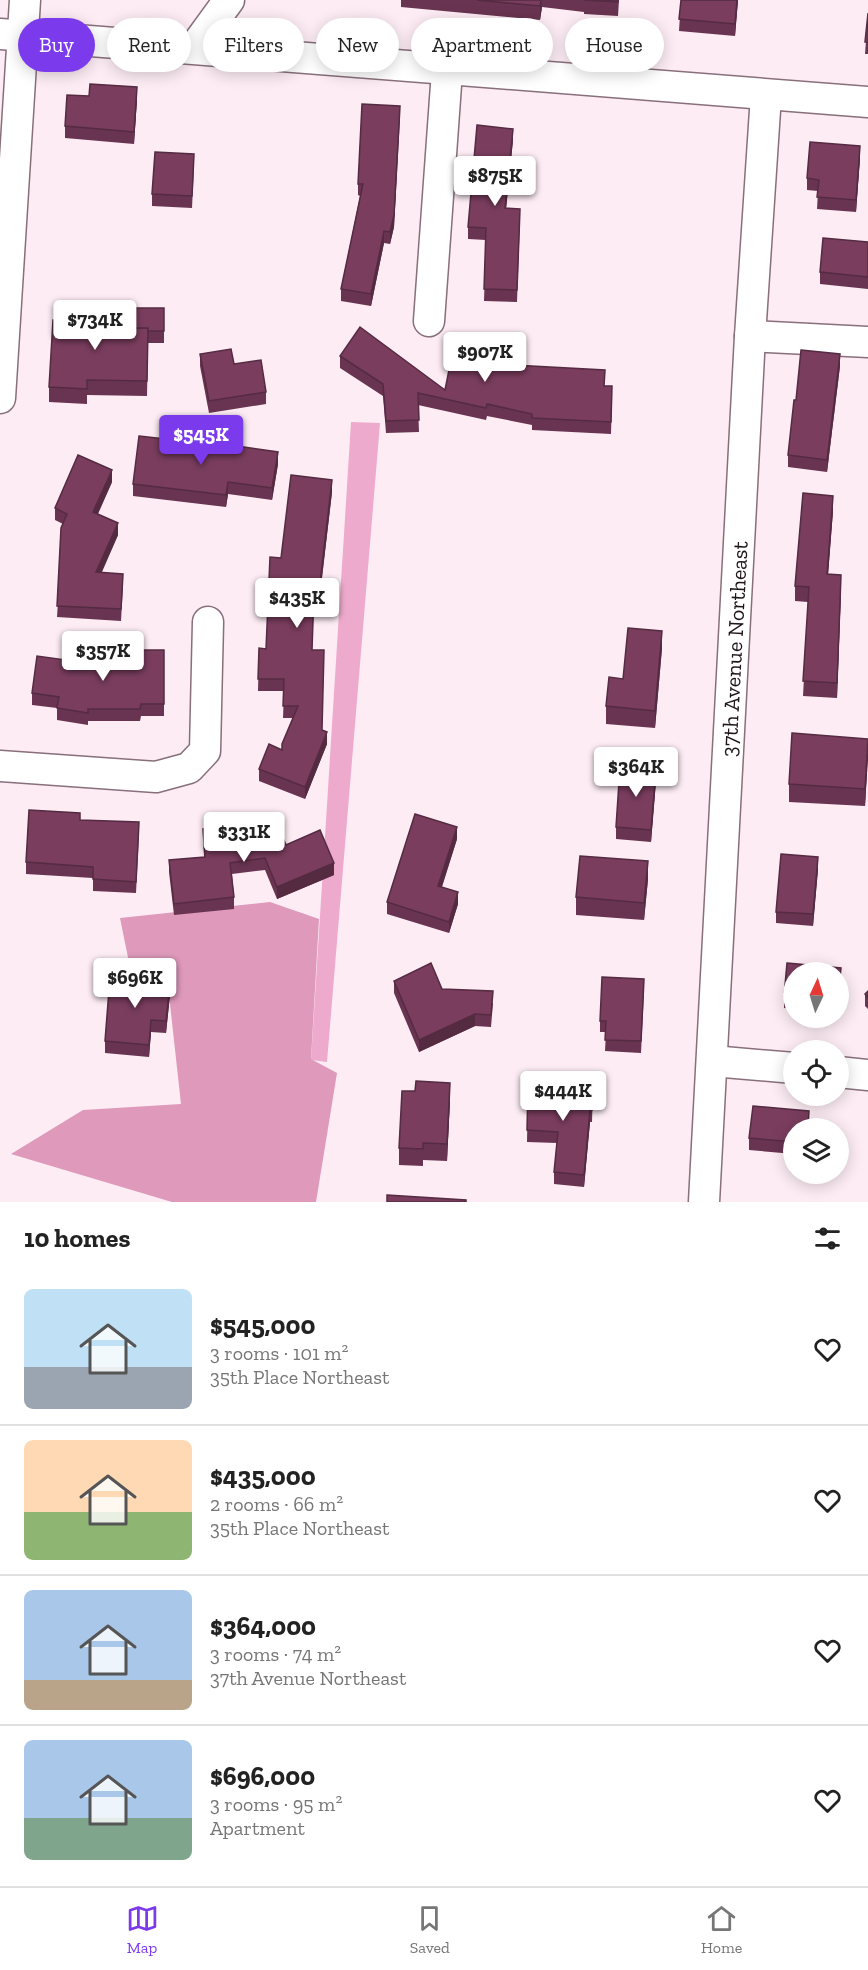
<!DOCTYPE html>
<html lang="en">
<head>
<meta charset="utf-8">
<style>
  :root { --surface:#fff; --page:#f6f6f6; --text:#222; --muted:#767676; --line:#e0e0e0; --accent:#7c3aed }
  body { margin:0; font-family:"Zilla Slab",serif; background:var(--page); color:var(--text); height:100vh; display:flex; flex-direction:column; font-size:22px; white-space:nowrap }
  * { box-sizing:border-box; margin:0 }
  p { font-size:20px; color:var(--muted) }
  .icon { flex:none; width:33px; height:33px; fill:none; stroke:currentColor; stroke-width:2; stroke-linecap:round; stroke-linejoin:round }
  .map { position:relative; height:1202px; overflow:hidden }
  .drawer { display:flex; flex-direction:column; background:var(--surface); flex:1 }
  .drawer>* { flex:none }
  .top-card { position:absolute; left:18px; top:18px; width:832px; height:54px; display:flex; gap:12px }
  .needle { width:39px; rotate:4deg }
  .fabs { position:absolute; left:783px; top:962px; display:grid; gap:12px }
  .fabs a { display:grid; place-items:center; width:66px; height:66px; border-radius:50%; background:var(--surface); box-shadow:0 3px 15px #0003; font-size:30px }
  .price { position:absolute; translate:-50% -51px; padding:0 14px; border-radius:6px; background:#fff; color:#222; font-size:20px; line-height:39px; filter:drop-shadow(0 2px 3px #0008) }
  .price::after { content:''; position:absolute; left:50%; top:36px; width:18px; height:14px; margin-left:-9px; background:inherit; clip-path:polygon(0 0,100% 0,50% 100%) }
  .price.current { background:var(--accent); color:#fff }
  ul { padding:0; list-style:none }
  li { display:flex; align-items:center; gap:18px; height:150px; padding:0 24px }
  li+li { border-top:2px solid var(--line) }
  li span { display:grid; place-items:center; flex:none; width:168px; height:120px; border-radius:9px; color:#555 }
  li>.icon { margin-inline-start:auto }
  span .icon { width:72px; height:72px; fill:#fffc; stroke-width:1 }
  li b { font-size:26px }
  h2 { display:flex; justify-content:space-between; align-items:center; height:72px; padding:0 24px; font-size:26px }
  .pill { padding:0 21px; border-radius:27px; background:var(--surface); box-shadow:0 3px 15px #0003; font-size:21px; line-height:54px }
  .pill.current { background:var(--accent); color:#fff }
  .dock { display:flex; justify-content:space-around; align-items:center; height:84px; border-top:2px solid var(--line); background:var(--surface); font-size:16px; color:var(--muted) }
  .dock a { display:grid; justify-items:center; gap:3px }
  .dock .current { color:var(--accent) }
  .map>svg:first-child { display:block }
</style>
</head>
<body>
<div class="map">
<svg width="868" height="1202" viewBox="0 0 868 1202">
  <rect width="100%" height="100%" fill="#fdecf4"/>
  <polygon fill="#eac" points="351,422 380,423 327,1062 311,1060"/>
  <polygon fill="#de99bb" points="270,902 319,919 311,1059 337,1073 316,1202 172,1202 11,1154 83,1110 181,1104 169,995 135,992 120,918"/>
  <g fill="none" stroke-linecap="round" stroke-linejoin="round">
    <defs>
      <g id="minor">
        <path d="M0 34C289 56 578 82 868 102"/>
        <polyline points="194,48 229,0"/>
        <polyline points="429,321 447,71"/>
        <polyline points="750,336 868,342"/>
        <polyline points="0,398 25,0"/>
        <polyline points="0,766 156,777 189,768 205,751 208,622"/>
        <polyline points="712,1061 794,1068"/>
        <polyline points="838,1072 868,1075"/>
        <polyline points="704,1202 750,336 766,95"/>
      </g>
    </defs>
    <use href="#minor" stroke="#886f7b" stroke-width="33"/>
    <use href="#minor" stroke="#fff" stroke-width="30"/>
  </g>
  <g fill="#693451">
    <polygon points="401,0 619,0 618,16 584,14 584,12 542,7 540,20 401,7"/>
    <polygon points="681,0 738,0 735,36 679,31"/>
    <polygon points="868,13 868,54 865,54"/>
    <polygon points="137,99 134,144 65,138 65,126"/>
    <polygon points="400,118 394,227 390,244 384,243 371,306 341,301 341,289 360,196 358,195 358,184"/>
    <polygon points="513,140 506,208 520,220 517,302 484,301 486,240 468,239 468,227"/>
    <polygon points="860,158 856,212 817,209 818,191 807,190 807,178"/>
    <polygon points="194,166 192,208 152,206 152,194"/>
    <polygon points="868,242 868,289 820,284 820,272"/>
    <polygon points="164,308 164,343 148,343 147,396 87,395 87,404 49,402 49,387 90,327 133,328"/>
    <polygon points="519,351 516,365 605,386 612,398 611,434 532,430 532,425 487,416 486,420 418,405 419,432 386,433 383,396 340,368 340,356 445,390 485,367"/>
    <polygon points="200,354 234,364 266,392 266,404 209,413 200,366"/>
    <polygon points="840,366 827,472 788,467 788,455 796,400"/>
    <polygon points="278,464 272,500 228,494 226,507 133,496 133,484"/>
    <polygon points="112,482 98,514 118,535 102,572 123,585 121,621 57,617 63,524 55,520 55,508"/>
    <polygon points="332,492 319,603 314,602 312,650 322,730 327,744 305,799 259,781 259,769 282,750 293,718 283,718 284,691 258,691 259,648 266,649 281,558"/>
    <polygon points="833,511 828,574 841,590 837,698 803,696 808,602 795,601 795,586"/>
    <polygon points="662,648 655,728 606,724 606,706 623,679"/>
    <polygon points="164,650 164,716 141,716 140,721 88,721 88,725 57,720 57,708 32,705 32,693 116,667"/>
    <polygon points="868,756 865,806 789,802 789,784"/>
    <polygon points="656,781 651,842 616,839 616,827"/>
    <polygon points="80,820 139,834 136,893 93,891 93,878 26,874 26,862"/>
    <polygon points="203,829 237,846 286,845 334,875 277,899 265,870 232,874 234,897 234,909 174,915 169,872 169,860 204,857"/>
    <polygon points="457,839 442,887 458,904 449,933 387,914 387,902"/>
    <polygon points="818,869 813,926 776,923 776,912"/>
    <polygon points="648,879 644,920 576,915 576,897"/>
    <polygon points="787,963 841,968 841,979 838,1008 838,972 794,972 794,1009 784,1008 784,996"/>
    <polygon points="394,981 442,989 493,1003 491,1027 475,1026 419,1052 394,993"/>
    <polygon points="644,991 641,1053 605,1051 606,1032 600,1032 600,1021"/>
    <polygon points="868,991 868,1009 865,1006 865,994"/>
    <polygon points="170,995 166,1033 151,1032 149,1057 105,1053 105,1041"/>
    <polygon points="528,1086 593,1088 592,1122 590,1122 584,1187 554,1184 554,1172 557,1143 527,1142"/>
    <polygon points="415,1091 450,1100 447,1161 423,1160 423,1166 399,1165 399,1148"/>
    <polygon points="809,1123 809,1128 794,1128 794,1154 749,1150 749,1138"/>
  </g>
  <g fill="#552b42">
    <polygon points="541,0 542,7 540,20 540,6"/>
    <polygon points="737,0 738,0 735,36 735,24"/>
    <polygon points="137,87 137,99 134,144 134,132"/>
    <polygon points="400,106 394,227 390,244 390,232"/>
    <polygon points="513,129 513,140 505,220 505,208"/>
    <polygon points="860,146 860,158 856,212 856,200"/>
    <polygon points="384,231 384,243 371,306 371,294"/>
    <polygon points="519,339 519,351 513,377 513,365"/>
    <polygon points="840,354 840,366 827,472 827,460"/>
    <polygon points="278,452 278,464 272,500 272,488"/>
    <polygon points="112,470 112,482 93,524 93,512"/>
    <polygon points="332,480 332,492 319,603 319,591"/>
    <polygon points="228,482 228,494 226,507 226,495"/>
    <polygon points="833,496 833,511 827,589 827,574"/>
    <polygon points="118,523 118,535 96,584 96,572"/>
    <polygon points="841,575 841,590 837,698 837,683"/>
    <polygon points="662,631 662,648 655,728 655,711"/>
    <polygon points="327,732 327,744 305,799 305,787"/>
    <polygon points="868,739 868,756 865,806 865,789"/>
    <polygon points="656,769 656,781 651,842 651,830"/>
    <polygon points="457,827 457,839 438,898 438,886"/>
    <polygon points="818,857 818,869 813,926 813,914"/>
    <polygon points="648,861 648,879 644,920 644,903"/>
    <polygon points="334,863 334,875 277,899 277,887"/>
    <polygon points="458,892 458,904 449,933 449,922"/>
    <polygon points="841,968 841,979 838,1008 838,997"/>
    <polygon points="170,983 170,995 166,1033 166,1021"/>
    <polygon points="475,1014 475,1026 419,1052 419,1040"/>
    <polygon points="151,1020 151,1032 149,1057 149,1045"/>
    <polygon points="450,1083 450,1100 447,1161 447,1144"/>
    <polygon points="590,1110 590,1122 584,1187 584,1175"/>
  </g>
  <g fill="#7a3d5e" stroke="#552b42" stroke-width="1.5">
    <polygon points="477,0 541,0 540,6"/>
    <polygon points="584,0 618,0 618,2"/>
    <polygon points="681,0 737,0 735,24 679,19"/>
    <polygon points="868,13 868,42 865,42"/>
    <polygon points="90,84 137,87 134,132 65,126 67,95 89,96"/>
    <polygon points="362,104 400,106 394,215 390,232 384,231 371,294 341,289 363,184 358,184"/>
    <polygon points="477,125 513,129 505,208 520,209 517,290 484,289 486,228 468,227"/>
    <polygon points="810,142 860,146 856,200 817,197 819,180 807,178"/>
    <polygon points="155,152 194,154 192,196 152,194"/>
    <polygon points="823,238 868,242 868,277 820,272"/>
    <polygon points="63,301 90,302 89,327 148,328 147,381 87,380 87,389 49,387 53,320 62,320"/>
    <polygon points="133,308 164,308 164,331 148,331 148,328 133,328"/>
    <polygon points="360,327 445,390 451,360 485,367 492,333 519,339 513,365 605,370 604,386 612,386 611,422 532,418 532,414 487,404 486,408 418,393 419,420 386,421 383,384 340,356"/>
    <polygon points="231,349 234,364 261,360 266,392 209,401 200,354"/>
    <polygon points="801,350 840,354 827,460 788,455 794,400 796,400"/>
    <polygon points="139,436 210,444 210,442 278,452 272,488 228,482 226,495 133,484"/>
    <polygon points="78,455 112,470 93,512 118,523 96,572 123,574 121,609 57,606 61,528 67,514 55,508"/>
    <polygon points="291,475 332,480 319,591 314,591 312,650 324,650 322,730 327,732 305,787 259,769 269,744 282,750 282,744 298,706 283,706 284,679 258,679 259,648 266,649 270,557 281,558"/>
    <polygon points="803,493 833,496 827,574 841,575 837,683 803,681 809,587 795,586"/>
    <polygon points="628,628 662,631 655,711 606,706 609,677 623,679"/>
    <polygon points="116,650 164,650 164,704 141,704 140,709 88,709 88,713 57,708 59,697 32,693 37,656 116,667"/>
    <polygon points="792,733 868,739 865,789 789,784"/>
    <polygon points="620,767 656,769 651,830 616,827"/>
    <polygon points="29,810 80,813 80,820 139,822 136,882 93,879 93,867 26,862"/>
    <polygon points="415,814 457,827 438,886 458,892 449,922 387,902"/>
    <polygon points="235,826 237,846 279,829 286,845 320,830 334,863 277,887 265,858 230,863 234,897 174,904 169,860 205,857 203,829"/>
    <polygon points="781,854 818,857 813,914 776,912"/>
    <polygon points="580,856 648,861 644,903 576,897"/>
    <polygon points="431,963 442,989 493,991 491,1015 475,1014 419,1040 394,981"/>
    <polygon points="787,963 841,968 838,997 838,972 794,972 794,997 784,996"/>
    <polygon points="110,977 170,983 166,1021 151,1020 149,1045 105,1041"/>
    <polygon points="602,977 644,979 641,1041 605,1040 606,1021 600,1021"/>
    <polygon points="868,991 868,998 865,994"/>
    <polygon points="416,1081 450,1083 447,1144 423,1143 423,1149 399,1148 402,1091 415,1091"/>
    <polygon points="528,1086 593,1088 592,1110 590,1110 584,1175 554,1172 558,1132 527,1130"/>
    <polygon points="753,1106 809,1111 808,1128 794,1128 794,1142 749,1138"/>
    <polygon points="387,1195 466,1200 466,1202 387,1202"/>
  </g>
  <g text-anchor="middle" stroke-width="6" stroke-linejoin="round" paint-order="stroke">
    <g font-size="22" fill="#1f151a" stroke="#fff">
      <text transform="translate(734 649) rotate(-87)" y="8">37th Avenue Northeast</text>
    </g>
  </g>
</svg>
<div class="fabs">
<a><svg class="needle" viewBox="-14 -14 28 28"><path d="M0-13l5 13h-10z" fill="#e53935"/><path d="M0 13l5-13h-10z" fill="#767676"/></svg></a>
<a><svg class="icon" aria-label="locate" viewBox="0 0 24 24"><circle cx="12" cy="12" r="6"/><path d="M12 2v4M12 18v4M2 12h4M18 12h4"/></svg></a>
<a><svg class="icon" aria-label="layers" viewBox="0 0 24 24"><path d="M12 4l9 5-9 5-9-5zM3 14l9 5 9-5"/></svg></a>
</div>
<b class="price" style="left:495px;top:207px">$875K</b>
<b class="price" style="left:95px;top:351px">$734K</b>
<b class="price" style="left:485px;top:383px">$907K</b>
<b class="price current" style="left:201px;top:466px">$545K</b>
<b class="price" style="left:297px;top:629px">$435K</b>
<b class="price" style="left:103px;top:682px">$357K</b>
<b class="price" style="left:636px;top:798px">$364K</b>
<b class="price" style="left:244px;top:863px">$331K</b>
<b class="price" style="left:135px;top:1009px">$696K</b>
<b class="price" style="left:563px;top:1122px">$444K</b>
<div class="top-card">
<a class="pill current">Buy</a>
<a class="pill">Rent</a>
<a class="pill">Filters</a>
<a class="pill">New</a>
<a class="pill">Apartment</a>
<a class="pill">House</a>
</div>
</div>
<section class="drawer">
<h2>10 homes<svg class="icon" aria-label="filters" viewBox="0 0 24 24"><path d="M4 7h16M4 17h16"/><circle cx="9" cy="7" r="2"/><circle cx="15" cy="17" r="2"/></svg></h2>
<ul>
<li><span style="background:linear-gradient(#bfe0f5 65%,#9aa5b1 0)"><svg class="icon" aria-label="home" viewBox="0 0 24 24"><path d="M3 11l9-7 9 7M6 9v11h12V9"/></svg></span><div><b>$545,000</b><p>3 rooms · 101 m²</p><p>35th Place Northeast</p></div><svg class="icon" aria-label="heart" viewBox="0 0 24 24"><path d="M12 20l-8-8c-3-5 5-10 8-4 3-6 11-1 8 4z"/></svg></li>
<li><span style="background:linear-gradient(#ffd9b3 60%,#8fb573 0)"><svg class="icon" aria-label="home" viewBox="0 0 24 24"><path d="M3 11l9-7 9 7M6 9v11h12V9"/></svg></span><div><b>$435,000</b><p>2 rooms · 66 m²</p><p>35th Place Northeast</p></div><svg class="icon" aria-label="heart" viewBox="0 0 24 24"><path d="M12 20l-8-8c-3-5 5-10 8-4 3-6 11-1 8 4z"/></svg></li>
<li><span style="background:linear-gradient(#a9c7e8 75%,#b9a48a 0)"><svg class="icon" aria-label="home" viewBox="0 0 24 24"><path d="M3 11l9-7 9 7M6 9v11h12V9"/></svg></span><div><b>$364,000</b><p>3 rooms · 74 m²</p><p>37th Avenue Northeast</p></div><svg class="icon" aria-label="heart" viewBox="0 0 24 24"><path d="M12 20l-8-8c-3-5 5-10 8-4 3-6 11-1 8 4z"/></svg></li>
<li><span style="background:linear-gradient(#a9c7e8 65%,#7fa58c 0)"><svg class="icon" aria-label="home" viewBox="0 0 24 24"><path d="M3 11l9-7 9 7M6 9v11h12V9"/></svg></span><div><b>$696,000</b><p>3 rooms · 95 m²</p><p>Apartment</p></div><svg class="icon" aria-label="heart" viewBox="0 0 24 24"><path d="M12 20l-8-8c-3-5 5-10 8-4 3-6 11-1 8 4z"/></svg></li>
</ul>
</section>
<nav class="dock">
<a class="current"><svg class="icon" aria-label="map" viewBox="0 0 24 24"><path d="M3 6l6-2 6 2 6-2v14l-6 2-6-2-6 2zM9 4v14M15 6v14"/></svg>Map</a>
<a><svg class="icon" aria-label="saved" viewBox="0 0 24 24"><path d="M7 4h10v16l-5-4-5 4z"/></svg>Saved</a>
<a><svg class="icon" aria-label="home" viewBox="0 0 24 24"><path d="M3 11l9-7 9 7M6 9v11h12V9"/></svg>Home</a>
</nav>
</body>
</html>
